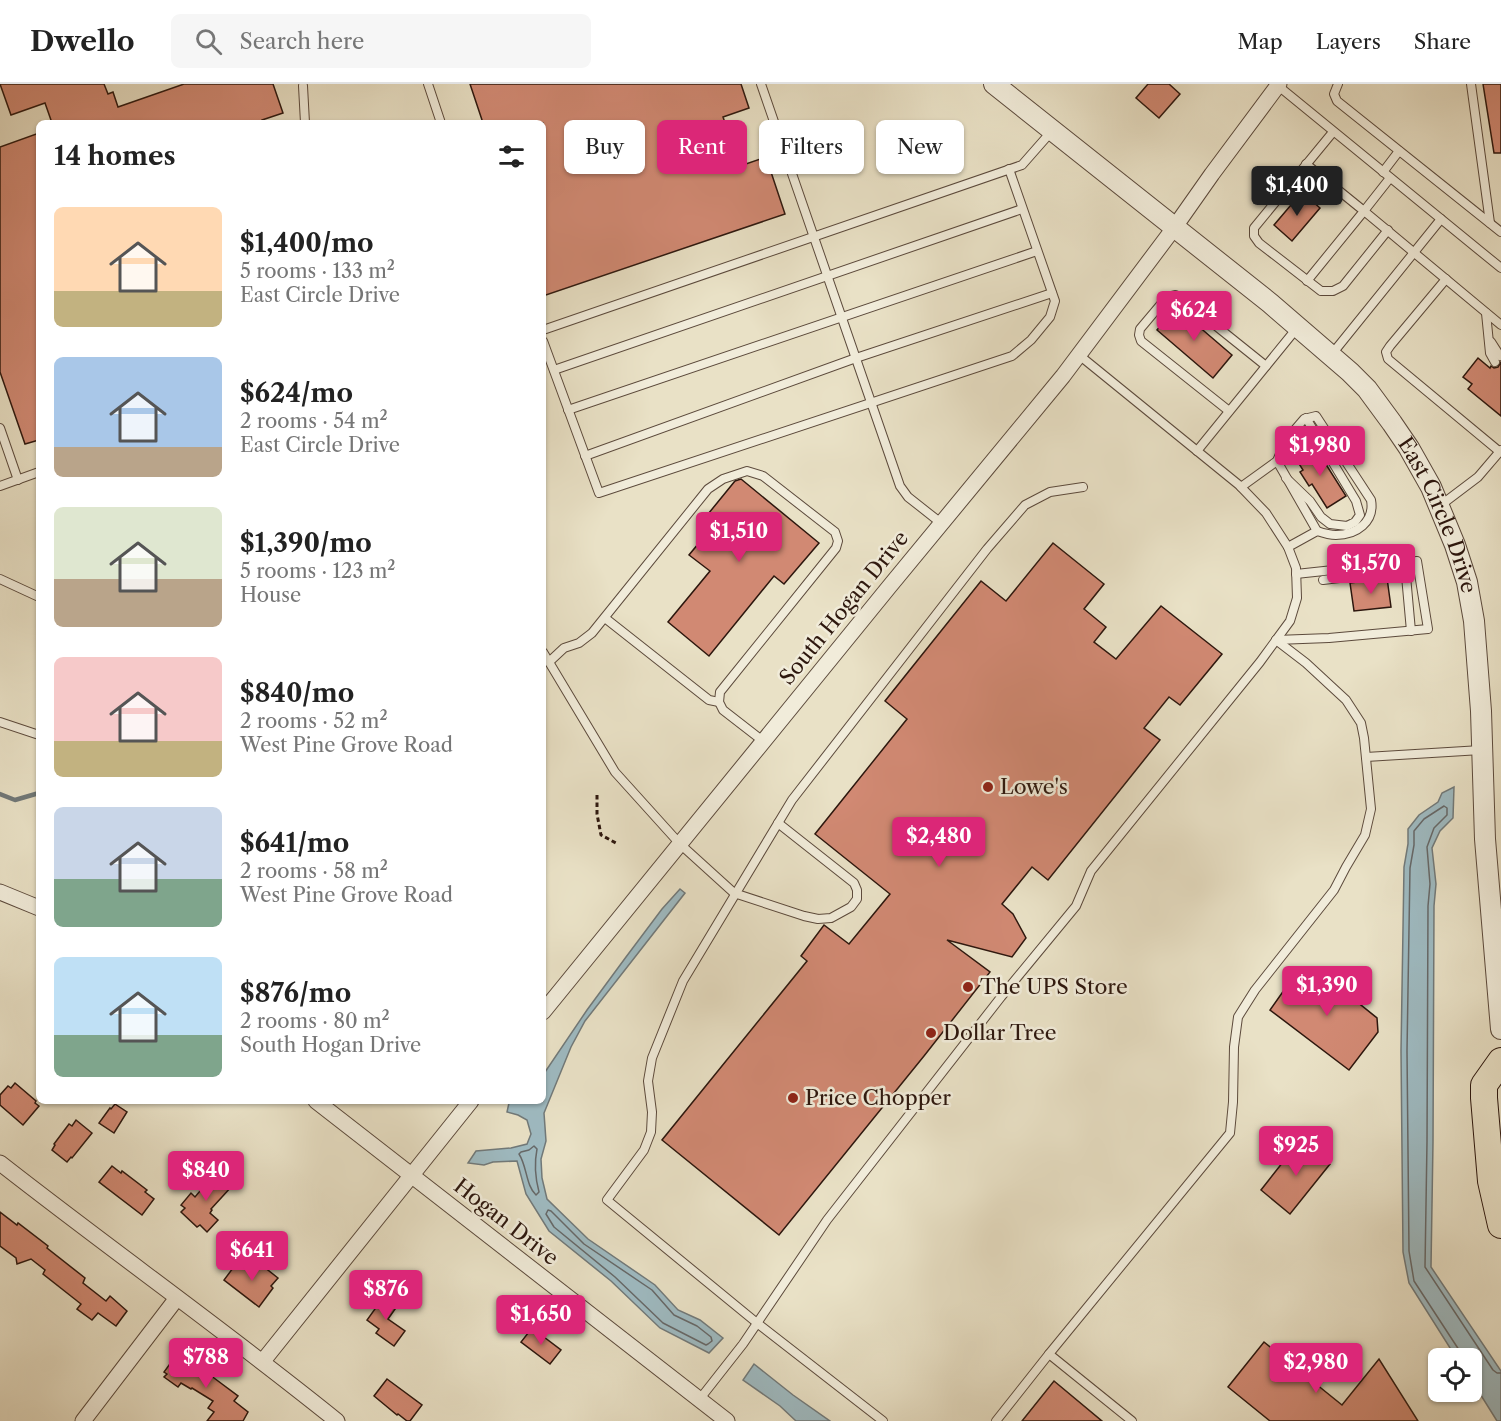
<!DOCTYPE html>
<html lang="en">
<head>
<meta charset="utf-8">
<style>
  :root { --surface:#fff; --page:#f6f6f6; --text:#222; --muted:#767676; --line:#e0e0e0; --accent:#db2777 }
  body { margin:0; font-family:"Libre Caslon Text",serif; background:var(--page); color:var(--text); height:100vh; display:flex; flex-direction:column; font-size:22px; white-space:nowrap }
  * { box-sizing:border-box; margin:0 }
  p { font-size:20px; color:var(--muted) }
  .icon { flex:none; width:33px; height:33px; fill:none; stroke:currentColor; stroke-width:2; stroke-linecap:round; stroke-linejoin:round }
  .map { position:relative; flex:1; overflow:hidden }
  .drawer { position:absolute; left:36px; top:36px; width:510px; height:984px; display:flex; flex-direction:column; background:var(--surface); border-radius:9px; box-shadow:0 2px 4px #0004 }
  .drawer>* { flex:none }
  .top-card { position:absolute; left:564px; top:36px; width:570px; height:54px; display:flex; gap:12px }
  .tools { position:absolute; left:1428px; top:1264px; display:grid; gap:12px }
  .tools a { display:grid; place-items:center; width:54px; height:54px; border-radius:9px; background:var(--surface); box-shadow:0 2px 4px #0004; font-size:30px }
  .price { position:absolute; translate:-50% -51px; padding:0 14px; border-radius:6px; background:var(--accent); color:#fff; font-size:20px; line-height:39px; filter:drop-shadow(0 2px 3px #0008) }
  .price::after { content:''; position:absolute; left:50%; top:36px; width:18px; height:14px; margin-left:-9px; background:inherit; clip-path:polygon(0 0,100% 0,50% 100%) }
  .price.on { background:#222; color:#fff }
  ul { padding:0; list-style:none }
  li { display:flex; align-items:center; gap:18px; height:150px; padding:0 18px }
  li span { display:grid; place-items:center; flex:none; width:168px; height:120px; border-radius:9px; color:#555 }
  li>.icon { margin-inline-start:auto }
  span .icon { width:72px; height:72px; fill:#fffc; stroke-width:1 }
  li b { font-size:26px }
  h2 { display:flex; justify-content:space-between; align-items:center; height:72px; padding:0 18px; font-size:26px }
  .tag { padding:0 21px; border-radius:9px; background:var(--surface); box-shadow:0 2px 4px #0004; font-size:21px; line-height:54px }
  .tag.on { background:var(--accent); color:#fff }
  header { display:flex; align-items:center; gap:36px; box-sizing:border-box; height:84px; padding:0 30px; background:var(--surface); border-bottom:2px solid var(--line) }
  header strong { font-size:28px }
  nav { display:flex; gap:33px; margin-inline-start:auto; font-size:21px }
  .search { width:420px; height:54px; background:var(--page); display:flex; align-items:center; gap:15px; box-sizing:border-box; padding:0 21px; border-radius:9px; color:var(--muted); font-size:22px }
  .map>svg:first-child { display:block }
</style>
</head>
<body>
<header>
<strong>Dwello</strong>
<div class="search"><svg class="icon" aria-label="search" viewBox="0 0 24 24"><circle cx="10" cy="10" r="6"/><path d="M15 15l6 6"/></svg>Search here</div>
<nav><a>Map</a><a>Layers</a><a>Share</a></nav>
</header>
<div class="map">
<svg width="1501" height="1337" viewBox="0 0 1501 1337">
  <rect width="100%" height="100%" fill="#e9e1c6"/>
  <filter id="stains"><feTurbulence type="fractalNoise" baseFrequency=".00333" numOctaves="4"/><feColorMatrix values="0 0 0 0 .2 0 0 0 0 .09 0 0 0 0 .02 0 0 0 .5 -.17"/></filter>
  <radialGradient id="worn" r=".72"><stop offset=".6" stop-color="#630" stop-opacity="0"/><stop offset="1" stop-color="#630" stop-opacity=".3"/></radialGradient>
  <g fill="#9ebac1" stroke="#717979" stroke-width="1.5">
    <polygon points="1454,703 1453,734 1440,747 1432,764 1436,800 1434,822 1433,1058 1431,1183 1501,1287 1501,1337 1497,1337 1472,1297 1472,1275 1457,1275 1409,1199 1403,1168 1401,967 1404,783 1408,760 1408,745 1419,731 1438,718 1442,709"/>
    <polygon points="680,805 685,809 585,937 571,963 544,1029 546,1057 541,1075 542,1094 547,1115 588,1155 655,1201 678,1226 700,1236 723,1254 709,1269 660,1244 611,1197 549,1147 526,1110 517,1077 493,1078 484,1081 468,1079 476,1067 511,1064 527,1060 531,1050 527,1036 518,1031 507,1028 509,1019 524,1017 543,1017 543,991 587,926 626,873 662,825"/>
    <polygon points="754,1280 793,1311 830,1337 796,1337 780,1322 743,1296"/>
  </g>
  <g fill="none" stroke-linecap="round" stroke-linejoin="round">
    <g stroke="#666868" stroke-width="1.5">
      <path d="M534 1062 537 1065C534 1080 535 1093 539 1108L536 1111C526 1102 527 1082 519 1070L521 1068 529 1066Z"/>
      <polygon points="548,1126 551,1127 584,1160 652,1206 674,1231 697,1242 711,1253 712,1257 708,1260 706,1261 663,1239 615,1193 554,1143 546,1130"/>
      <polyline points="1462,1275 1461,1269 1414,1197 1409,1167 1407,967 1410,784 1414,761 1414,747 1424,735 1444,722 1447,724 1447,731 1434,744 1427,763 1430,800 1428,822 1427,1058 1425,1183 1493,1286 1497,1289 1501,1289"/>
    </g>
    <polyline stroke="#717979" stroke-width="4.5" points="0,710 15,716 39,709"/>
  </g>
  <g fill="#d18973" stroke="#2d170e" stroke-width="1.5">
    <polygon points="0,0 104,0 108,10 113,8 118,23 184,0 273,0 283,29 262,36 263,39 52,39 45,19 11,31"/>
    <polygon points="470,0 741,0 749,24 723,33 740,82 766,73 785,130 543,212 543,39 483,39"/>
    <polygon points="1148,0 1169,0 1180,10 1159,34 1136,14"/>
    <polygon points="1483,0 1501,0 1501,69 1494,69"/>
    <polygon points="39,49 39,356 25,360 0,288 0,63"/>
    <polygon points="1302,108 1320,124 1292,157 1274,141"/>
    <polygon points="1176,223 1232,271 1213,294 1157,246"/>
    <polygon points="1478,274 1490,284 1491,282 1494,284 1498,283 1501,278 1501,332 1468,305 1472,300 1463,293"/>
    <polygon points="1315,363 1346,412 1327,424 1312,400 1309,402 1300,388 1303,386 1296,375"/>
    <polygon points="741,395 819,459 784,500 774,492 709,572 668,538 710,487 689,471 713,442 704,435 735,397"/>
    <polygon points="1053,459 1104,500 1084,525 1106,543 1094,558 1116,575 1161,522 1222,570 1180,621 1169,613 1144,644 1160,656 1048,796 1032,783 1002,820 1013,830 1026,854 1012,873 947,856 990,888 924,972 779,1151 662,1056 807,877 801,872 824,841 849,860 890,810 815,750 907,635 885,617 981,497 1006,517"/>
    <polygon points="1387,494 1391,523 1354,527 1350,499"/>
    <polygon points="1320,888 1377,934 1378,948 1349,986 1270,926 1294,892"/>
    <polygon points="15,999 36,1017 35,1019 39,1022 23,1041 0,1021 0,1011 8,1002 11,1004"/>
    <polygon points="115,1020 127,1028 114,1049 99,1039 110,1024 111,1025"/>
    <polygon points="76,1036 92,1049 72,1074 71,1073 67,1078 52,1066 55,1061 54,1060 69,1040 72,1042"/>
    <polygon points="1301,1055 1330,1080 1290,1130 1261,1106"/>
    <polygon points="112,1082 121,1089 122,1087 147,1106 145,1108 154,1115 142,1131 99,1098"/>
    <polygon points="216,1088 232,1102 211,1125 212,1126 210,1129 218,1136 207,1148 200,1141 197,1143 181,1128 185,1124 181,1121 191,1109 195,1113"/>
    <polygon points="0,1128 17,1141 18,1139 48,1162 47,1164 85,1194 83,1199 106,1217 110,1212 127,1227 116,1242 98,1229 92,1236 77,1225 81,1220 43,1190 45,1186 31,1175 17,1180 16,1174 0,1162"/>
    <polygon points="239,1176 253,1187 259,1179 278,1194 271,1202 273,1204 259,1223 224,1196"/>
    <polygon points="385,1211 398,1221 388,1235 405,1247 394,1262 376,1249 379,1245 367,1236"/>
    <polygon points="532,1244 561,1266 550,1280 521,1258"/>
    <polygon points="1264,1258 1342,1321 1379,1275 1418,1337 1270,1337 1228,1303"/>
    <polygon points="180,1266 193,1275 191,1278 210,1291 238,1312 234,1317 248,1328 243,1337 207,1337 214,1328 208,1324 213,1317 192,1304 191,1305 181,1299 178,1303 164,1293 167,1290 164,1288"/>
    <polygon points="387,1295 422,1321 410,1337 407,1337 398,1330 397,1331 374,1312"/>
    <polygon points="1054,1297 1102,1337 1022,1337"/>
  </g>
  <g fill="none" stroke-linecap="round" stroke-linejoin="round">
    <defs>
      <g id="service">
        <polyline points="428,0 441,39"/>
        <polyline points="761,0 900,402 908,413 941,439"/>
        <polyline points="1338,0 1334,10 1337,17 1501,148"/>
        <polyline points="1471,0 1490,139"/>
        <polyline points="1277,1 1501,184"/>
        <polyline points="303,2 305,39"/>
        <polyline points="1333,48 1254,144 1254,152 1259,159 1321,207 1333,207 1343,202 1388,146"/>
        <polyline points="1306,80 1364,127 1307,197"/>
        <polyline points="1383,88 1399,67"/>
        <polyline points="1390,94 1364,127 1501,241"/>
        <polyline points="1446,195 1390,262 1386,268 1388,275 1500,368"/>
        <polyline points="1486,229 1490,269 1495,278"/>
        <polyline points="543,246 1022,81 1051,48"/>
        <polyline points="543,257 599,409 1012,272 1031,256 1050,233 1055,217 1009,85"/>
        <polyline points="1491,258 1500,272"/>
        <polyline points="1332,270 1441,135"/>
        <polyline points="554,286 1022,125"/>
        <polyline points="568,326 1037,167"/>
        <polyline points="1229,327 1141,257 1139,251 1140,245 1167,213 1175,211 1180,213 1266,282"/>
        <polyline points="0,344 18,396"/>
        <polyline points="1197,367 1297,244"/>
        <polyline points="585,372 856,274 1052,209"/>
        <polyline points="1277,377 1317,447"/>
        <polyline points="1286,394 1310,417 1321,433 1330,440 1347,442 1355,438 1360,431 1356,417 1306,334"/>
        <polyline points="0,402 39,388"/>
        <path d="M1241 403 1277 377 1286 356 1304 335 1316 332 1371 416C1375 438 1356 451 1336 451 1329 451 1323 449 1317 447L1288 463"/>
        <polyline points="1441,421 1478,393 1501,366"/>
        <polyline points="0,495 39,513"/>
        <polyline points="1323,496 1397,487 1403,488 1406,492 1411,547"/>
        <polyline points="605,534 709,616 719,618"/>
        <polyline points="1276,556 1329,554 1428,545 1417,477 1296,490"/>
        <polyline points="543,568 615,688 680,760 734,809 804,832 818,835 831,834 851,823 857,815 857,806 854,799 778,739"/>
        <polyline points="549,578 564,564 579,559 592,549 708,405 723,395 747,387 763,392 835,448 838,457 836,464 720,608 719,618 723,626 763,657"/>
        <polyline points="0,638 39,651"/>
        <polyline points="1366,673 1481,666"/>
        <polyline points="699,1316 743,1260 827,1136 1001,913 1076,822 1091,787 1260,578 1290,537 1297,514 1296,484 1288,463 1266,429 1239,401 1079,271"/>
        <polyline points="883,1337 757,1239 607,1116 644,1066 651,1048 652,1028 648,997 652,974 683,897 792,716 987,465 1025,421 1050,408 1083,403"/>
        <polyline points="996,1337 1049,1270"/>
        <polyline points="1132,1337 1049,1270 1230,1049 1233,1018 1234,963 1238,933 1255,906 1334,806 1346,783 1365,751 1371,725 1364,654 1361,639 1346,616 1306,579 1276,556"/>
      </g>
      <g id="minor">
        <polyline points="0,808 39,824"/>
        <polyline points="543,928 889,503 1063,292 1174,144 1212,90 1279,0"/>
        <polyline points="316,1017 727,1337"/>
        <path d="M0 1079C111 1166 227 1248 337 1337"/>
        <polyline points="263,1277 471,1017"/>
        <polyline points="83,1337 177,1214"/>
      </g>
      <g id="tertiary">
        <path id="s1" d="M994 0 1270 219 1350 288 1367 305 1392 339 1409 364 1431 403 1455 461 1467 498 1474 537 1481 627 1485 755 1501 945"/>
      </g>
      <polyline id="primary" points="1501,977 1484,1001 1484,1014 1491,1097 1501,1141"/>
    </defs>
    <use href="#service" stroke="#5c4a3c" stroke-width="10"/>
    <use href="#minor" stroke="#5c4a3c" stroke-width="17"/>
    <use href="#tertiary" stroke="#5c4a3c" stroke-width="22"/>
    <use href="#primary" stroke="#2d170e" stroke-width="28"/>
    <polyline stroke="#2d170e" stroke-width="3" stroke-dasharray="4.5 3" stroke-linecap="butt" points="597,711 597,730 601,751 616,759"/>
    <use href="#service" stroke="#f1ecda" stroke-width="8"/>
    <use href="#minor" stroke="#f1ecda" stroke-width="15"/>
    <use href="#tertiary" stroke="#f1ecda" stroke-width="20"/>
    <use href="#primary" stroke="#e9e1c6" stroke-width="26"/>
  </g>
  <g fill="#8f2418" stroke="#f1ecda" stroke-width="2">
    <circle cx="988" cy="703" r="6"/>
    <circle cx="968" cy="903" r="6"/>
    <circle cx="931" cy="949" r="6"/>
    <circle cx="793" cy="1014" r="6"/>
  </g>
  <g text-anchor="middle" stroke-width="5" stroke-linejoin="round" paint-order="stroke">
    <g font-size="21" fill="#2d170e" stroke="#f1ecda">
      <text dy="7" stroke="none"><textPath href="#s1" startOffset="628">East Circle Drive</textPath></text>
      <text transform="translate(844 524) rotate(-51)" y="7">South Hogan Drive</text>
      <text transform="translate(506 1138) rotate(38)" y="7">Hogan Drive</text>
    </g>
    <g font-size="21" fill="#2d170e" stroke="#f1ecda" text-anchor="start">
      <text x="1000" y="710">Lowe's</text>
      <text x="980" y="910">The UPS Store</text>
      <text x="943" y="956">Dollar Tree</text>
      <text x="805" y="1021">Price Chopper</text>
    </g>
  </g>
  <rect width="100%" height="100%" filter="url(#stains)"/>
  <rect width="100%" height="100%" fill="url(#worn)"/>
</svg>
<div class="tools">
<a><svg class="icon" aria-label="locate" viewBox="0 0 24 24"><circle cx="12" cy="12" r="6"/><path d="M12 2v4M12 18v4M2 12h4M18 12h4"/></svg></a>
</div>
<b class="price on" style="left:1297px;top:133px">$1,400</b>
<b class="price" style="left:1194px;top:258px">$624</b>
<b class="price" style="left:1320px;top:393px">$1,980</b>
<b class="price" style="left:739px;top:479px">$1,510</b>
<b class="price" style="left:1371px;top:511px">$1,570</b>
<b class="price" style="left:939px;top:784px">$2,480</b>
<b class="price" style="left:1327px;top:933px">$1,390</b>
<b class="price" style="left:1296px;top:1093px">$925</b>
<b class="price" style="left:206px;top:1118px">$840</b>
<b class="price" style="left:252px;top:1198px">$641</b>
<b class="price" style="left:386px;top:1237px">$876</b>
<b class="price" style="left:541px;top:1262px">$1,650</b>
<b class="price" style="left:206px;top:1305px">$788</b>
<b class="price" style="left:1316px;top:1310px">$2,980</b>
<div class="top-card">
<a class="tag">Buy</a>
<a class="tag on">Rent</a>
<a class="tag">Filters</a>
<a class="tag">New</a>
</div>
<section class="drawer">
<h2>14 homes<svg class="icon" aria-label="filters" viewBox="0 0 24 24"><path d="M4 7h16M4 17h16"/><circle cx="9" cy="7" r="2"/><circle cx="15" cy="17" r="2"/></svg></h2>
<ul>
<li><span style="background:linear-gradient(#ffd9b3 70%,#c2b280 0)"><svg class="icon" aria-label="home" viewBox="0 0 24 24"><path d="M3 11l9-7 9 7M6 9v11h12V9"/></svg></span><div><b>$1,400/mo</b><p>5 rooms · 133 m²</p><p>East Circle Drive</p></div></li>
<li><span style="background:linear-gradient(#a9c7e8 75%,#b9a48a 0)"><svg class="icon" aria-label="home" viewBox="0 0 24 24"><path d="M3 11l9-7 9 7M6 9v11h12V9"/></svg></span><div><b>$624/mo</b><p>2 rooms · 54 m²</p><p>East Circle Drive</p></div></li>
<li><span style="background:linear-gradient(#dfe7d0 60%,#b9a48a 0)"><svg class="icon" aria-label="home" viewBox="0 0 24 24"><path d="M3 11l9-7 9 7M6 9v11h12V9"/></svg></span><div><b>$1,390/mo</b><p>5 rooms · 123 m²</p><p>House</p></div></li>
<li><span style="background:linear-gradient(#f6c9c9 70%,#c2b280 0)"><svg class="icon" aria-label="home" viewBox="0 0 24 24"><path d="M3 11l9-7 9 7M6 9v11h12V9"/></svg></span><div><b>$840/mo</b><p>2 rooms · 52 m²</p><p>West Pine Grove Road</p></div></li>
<li><span style="background:linear-gradient(#c9d6e8 60%,#7fa58c 0)"><svg class="icon" aria-label="home" viewBox="0 0 24 24"><path d="M3 11l9-7 9 7M6 9v11h12V9"/></svg></span><div><b>$641/mo</b><p>2 rooms · 58 m²</p><p>West Pine Grove Road</p></div></li>
<li><span style="background:linear-gradient(#bfe0f5 65%,#7fa58c 0)"><svg class="icon" aria-label="home" viewBox="0 0 24 24"><path d="M3 11l9-7 9 7M6 9v11h12V9"/></svg></span><div><b>$876/mo</b><p>2 rooms · 80 m²</p><p>South Hogan Drive</p></div></li>
</ul>
</section>
</div>
</body>
</html>
